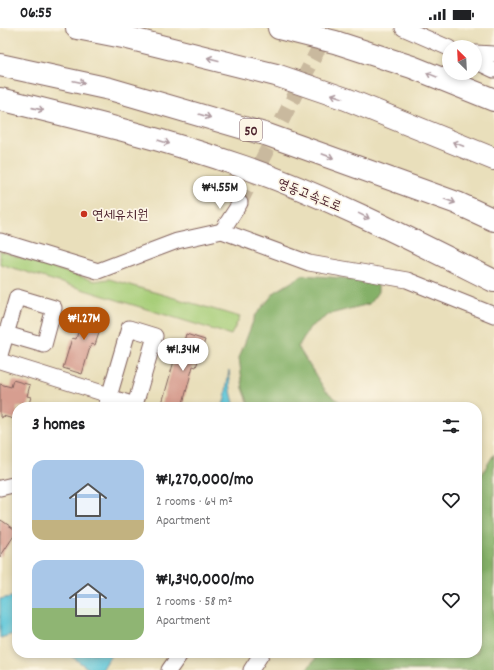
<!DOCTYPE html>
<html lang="en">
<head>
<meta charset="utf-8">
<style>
  :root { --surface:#fff; --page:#f6f6f6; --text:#202124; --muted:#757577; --accent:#b45309 }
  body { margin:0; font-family:Dekko,"Poor Story",sans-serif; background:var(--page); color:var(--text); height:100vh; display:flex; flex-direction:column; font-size:15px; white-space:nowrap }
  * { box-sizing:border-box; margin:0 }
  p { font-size:13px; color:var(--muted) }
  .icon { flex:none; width:22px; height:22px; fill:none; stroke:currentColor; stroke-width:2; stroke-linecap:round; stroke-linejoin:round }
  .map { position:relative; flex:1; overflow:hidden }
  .details { position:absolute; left:12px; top:374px; width:470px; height:256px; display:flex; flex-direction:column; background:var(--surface); border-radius:16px; box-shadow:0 2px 6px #0003 }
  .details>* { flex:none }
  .needle { width:26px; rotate:336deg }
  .buttons { position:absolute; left:442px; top:12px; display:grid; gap:8px }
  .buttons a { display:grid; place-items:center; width:40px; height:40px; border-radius:50%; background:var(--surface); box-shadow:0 2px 6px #0003; font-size:20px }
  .price { position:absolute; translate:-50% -34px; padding:0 9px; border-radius:14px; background:#fff; color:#222; font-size:13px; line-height:26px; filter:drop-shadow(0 1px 2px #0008) }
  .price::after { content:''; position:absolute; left:50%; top:24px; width:12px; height:9px; margin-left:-6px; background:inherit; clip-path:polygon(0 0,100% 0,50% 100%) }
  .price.on { background:var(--accent); color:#fff }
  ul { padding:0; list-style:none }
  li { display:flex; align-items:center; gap:12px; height:100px; padding:0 20px }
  li span { display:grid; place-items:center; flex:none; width:112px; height:80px; border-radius:12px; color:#555 }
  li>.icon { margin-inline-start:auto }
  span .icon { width:48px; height:48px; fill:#fffc; stroke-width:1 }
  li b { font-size:17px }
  h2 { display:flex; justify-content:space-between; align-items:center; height:48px; padding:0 20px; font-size:17px }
  .status { display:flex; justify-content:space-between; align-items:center; height:28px; padding:0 20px; background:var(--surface); direction:ltr }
  .status svg { height:11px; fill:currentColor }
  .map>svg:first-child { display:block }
</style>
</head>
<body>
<div class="status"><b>06:55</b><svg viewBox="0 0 49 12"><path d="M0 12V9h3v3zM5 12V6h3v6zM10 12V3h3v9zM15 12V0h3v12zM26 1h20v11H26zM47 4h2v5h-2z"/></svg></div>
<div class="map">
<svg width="494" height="642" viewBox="0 0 494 642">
  <rect width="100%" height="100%" fill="#fcf5e5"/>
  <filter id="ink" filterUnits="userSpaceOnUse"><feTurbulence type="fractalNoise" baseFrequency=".025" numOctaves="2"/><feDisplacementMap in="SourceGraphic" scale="8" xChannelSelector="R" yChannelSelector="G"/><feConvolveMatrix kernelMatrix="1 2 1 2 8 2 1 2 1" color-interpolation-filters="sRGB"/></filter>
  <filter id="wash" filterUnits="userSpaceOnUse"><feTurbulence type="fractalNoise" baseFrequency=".012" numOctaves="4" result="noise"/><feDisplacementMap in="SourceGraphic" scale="16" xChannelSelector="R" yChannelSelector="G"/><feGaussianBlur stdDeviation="0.9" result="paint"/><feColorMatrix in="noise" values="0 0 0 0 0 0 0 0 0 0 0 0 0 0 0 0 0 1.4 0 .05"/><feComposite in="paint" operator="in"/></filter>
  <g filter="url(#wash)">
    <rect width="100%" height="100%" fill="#e9dfbb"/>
    <polygon fill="#a6cd77" stroke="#787651" points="0,223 94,253 109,251 240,289 231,307 0,236"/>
    <g fill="#84b068" stroke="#67684a">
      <polygon points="303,247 367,252 378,256 378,264 369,276 330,286 310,299 298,319 325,362 346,379 250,379 243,360 239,330 255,288 275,264"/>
      <polygon points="494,426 494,642 306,642 320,625 477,625 477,448 480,449"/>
    </g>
    <g fill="#5dc6d9" stroke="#547282">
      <polygon points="229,342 231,363 235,379 222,379 225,371"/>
      <polygon points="17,568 17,605 0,610 0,571"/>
      <polygon points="67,625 112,625 102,642 90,642"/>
    </g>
    <g id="blocks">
      <g fill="#d79e90">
        <polygon points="85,281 105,287 95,317 91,316 82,346 63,340 72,310 76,311"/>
        <polygon points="186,306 205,312 196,339 193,338 182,379 161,379 174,333 178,334"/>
        <polygon points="13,352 30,357 27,368 31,369 28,379 17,379 17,392 3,388 2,390 0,389 0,356 11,359"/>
        <polygon points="1,492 17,503 0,529 0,493"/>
      </g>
    </g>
  </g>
  <g filter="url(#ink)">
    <use href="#blocks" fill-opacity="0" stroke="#82625d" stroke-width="1"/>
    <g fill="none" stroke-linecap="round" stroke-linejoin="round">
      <polyline stroke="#c9b99e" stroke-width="15" stroke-dasharray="15 8" stroke-linecap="butt" points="240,175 329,0"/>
      <defs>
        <g id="minor">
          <polyline points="403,0 449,20"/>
          <polyline points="475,25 494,26"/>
          <polyline points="475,33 494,42"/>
          <polyline points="222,203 240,175"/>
          <polyline points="0,213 98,243 177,213 222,203 309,235 407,252 494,287"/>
          <polyline points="0,327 17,269 54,280 44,317 6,306"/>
          <polyline points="0,333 109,367 115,371 135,377 155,308 129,300 106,379"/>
          <polyline points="0,460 17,456"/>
          <polyline points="169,642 181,625"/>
          <polyline points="251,642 262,625"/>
        </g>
        <g id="highway">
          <polyline points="77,0 128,10 276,47 346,71 494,131"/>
          <polyline points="279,0 335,14 412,39 494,72"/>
          <polyline points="0,37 110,61 268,107 457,175 494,192"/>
          <path d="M0 71C82 91 164 111 244 139 331 170 412 212 494 253"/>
        </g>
      </defs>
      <use href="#minor" stroke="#82625d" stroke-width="17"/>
      <use href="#highway" stroke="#82625d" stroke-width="24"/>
      <use href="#minor" stroke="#fff" stroke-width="15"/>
      <use href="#highway" stroke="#fff" stroke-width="22"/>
    </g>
    <defs><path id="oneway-shaft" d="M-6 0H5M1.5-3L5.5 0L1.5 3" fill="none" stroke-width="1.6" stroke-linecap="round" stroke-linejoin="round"/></defs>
    <g stroke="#ae9aa0">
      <use href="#oneway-shaft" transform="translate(213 31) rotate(-166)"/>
      <use href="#oneway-shaft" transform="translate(432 47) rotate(-158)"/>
      <use href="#oneway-shaft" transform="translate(79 54) rotate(12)"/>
      <use href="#oneway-shaft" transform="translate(337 68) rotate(-161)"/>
      <use href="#oneway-shaft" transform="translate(38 81) rotate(13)"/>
      <use href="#oneway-shaft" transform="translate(205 88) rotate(16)"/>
      <use href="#oneway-shaft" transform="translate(164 114) rotate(18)"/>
      <use href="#oneway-shaft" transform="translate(458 116) rotate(-158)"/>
      <use href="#oneway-shaft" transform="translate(328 128) rotate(20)"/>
      <use href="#oneway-shaft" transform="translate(450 173) rotate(20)"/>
      <use href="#oneway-shaft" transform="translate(364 188) rotate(26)"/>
    </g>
  </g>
  <circle fill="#c8321e" stroke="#fcf5e5" stroke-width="1.5" cx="84" cy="186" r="4"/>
  <g text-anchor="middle" stroke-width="3.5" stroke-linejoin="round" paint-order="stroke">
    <rect fill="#fcf5e5" stroke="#7f5f63" stroke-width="1" x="240" y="91" width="22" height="22" rx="3"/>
    <g font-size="13" font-weight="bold" fill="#4a1f2b">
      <text x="251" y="107">50</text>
    </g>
    <g font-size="14" fill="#4a1f2b" stroke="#fcf5e5">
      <text transform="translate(310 166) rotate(22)" y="5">영동고속도로</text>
    </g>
    <g font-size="14" fill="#4a1f2b" stroke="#fcf5e5" text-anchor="start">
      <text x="92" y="191">연세유치원</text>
    </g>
  </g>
</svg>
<div class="buttons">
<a><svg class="needle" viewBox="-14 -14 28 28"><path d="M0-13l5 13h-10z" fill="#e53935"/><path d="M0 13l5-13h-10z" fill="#757577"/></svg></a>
</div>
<b class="price" style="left:220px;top:182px">₩4.55M</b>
<b class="price on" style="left:84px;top:313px">₩1.27M</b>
<b class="price" style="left:183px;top:344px">₩1.34M</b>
<section class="details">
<h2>3 homes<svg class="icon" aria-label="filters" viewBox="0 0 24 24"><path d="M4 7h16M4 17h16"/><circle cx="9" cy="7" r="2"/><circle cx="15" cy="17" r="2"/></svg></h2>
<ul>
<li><span style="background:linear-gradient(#a9c7e8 75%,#c2b280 0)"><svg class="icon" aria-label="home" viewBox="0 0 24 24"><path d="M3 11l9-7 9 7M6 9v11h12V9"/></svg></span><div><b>₩1,270,000/mo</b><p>2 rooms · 64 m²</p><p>Apartment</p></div><svg class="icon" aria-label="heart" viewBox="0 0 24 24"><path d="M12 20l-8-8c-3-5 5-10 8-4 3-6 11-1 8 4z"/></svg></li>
<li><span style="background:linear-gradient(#a9c7e8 60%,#8fb573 0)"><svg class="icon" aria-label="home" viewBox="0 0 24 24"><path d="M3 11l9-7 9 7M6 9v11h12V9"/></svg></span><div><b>₩1,340,000/mo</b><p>2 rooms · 58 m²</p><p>Apartment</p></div><svg class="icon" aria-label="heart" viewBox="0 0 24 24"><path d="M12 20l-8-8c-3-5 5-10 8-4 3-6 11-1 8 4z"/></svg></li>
</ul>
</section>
</div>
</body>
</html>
